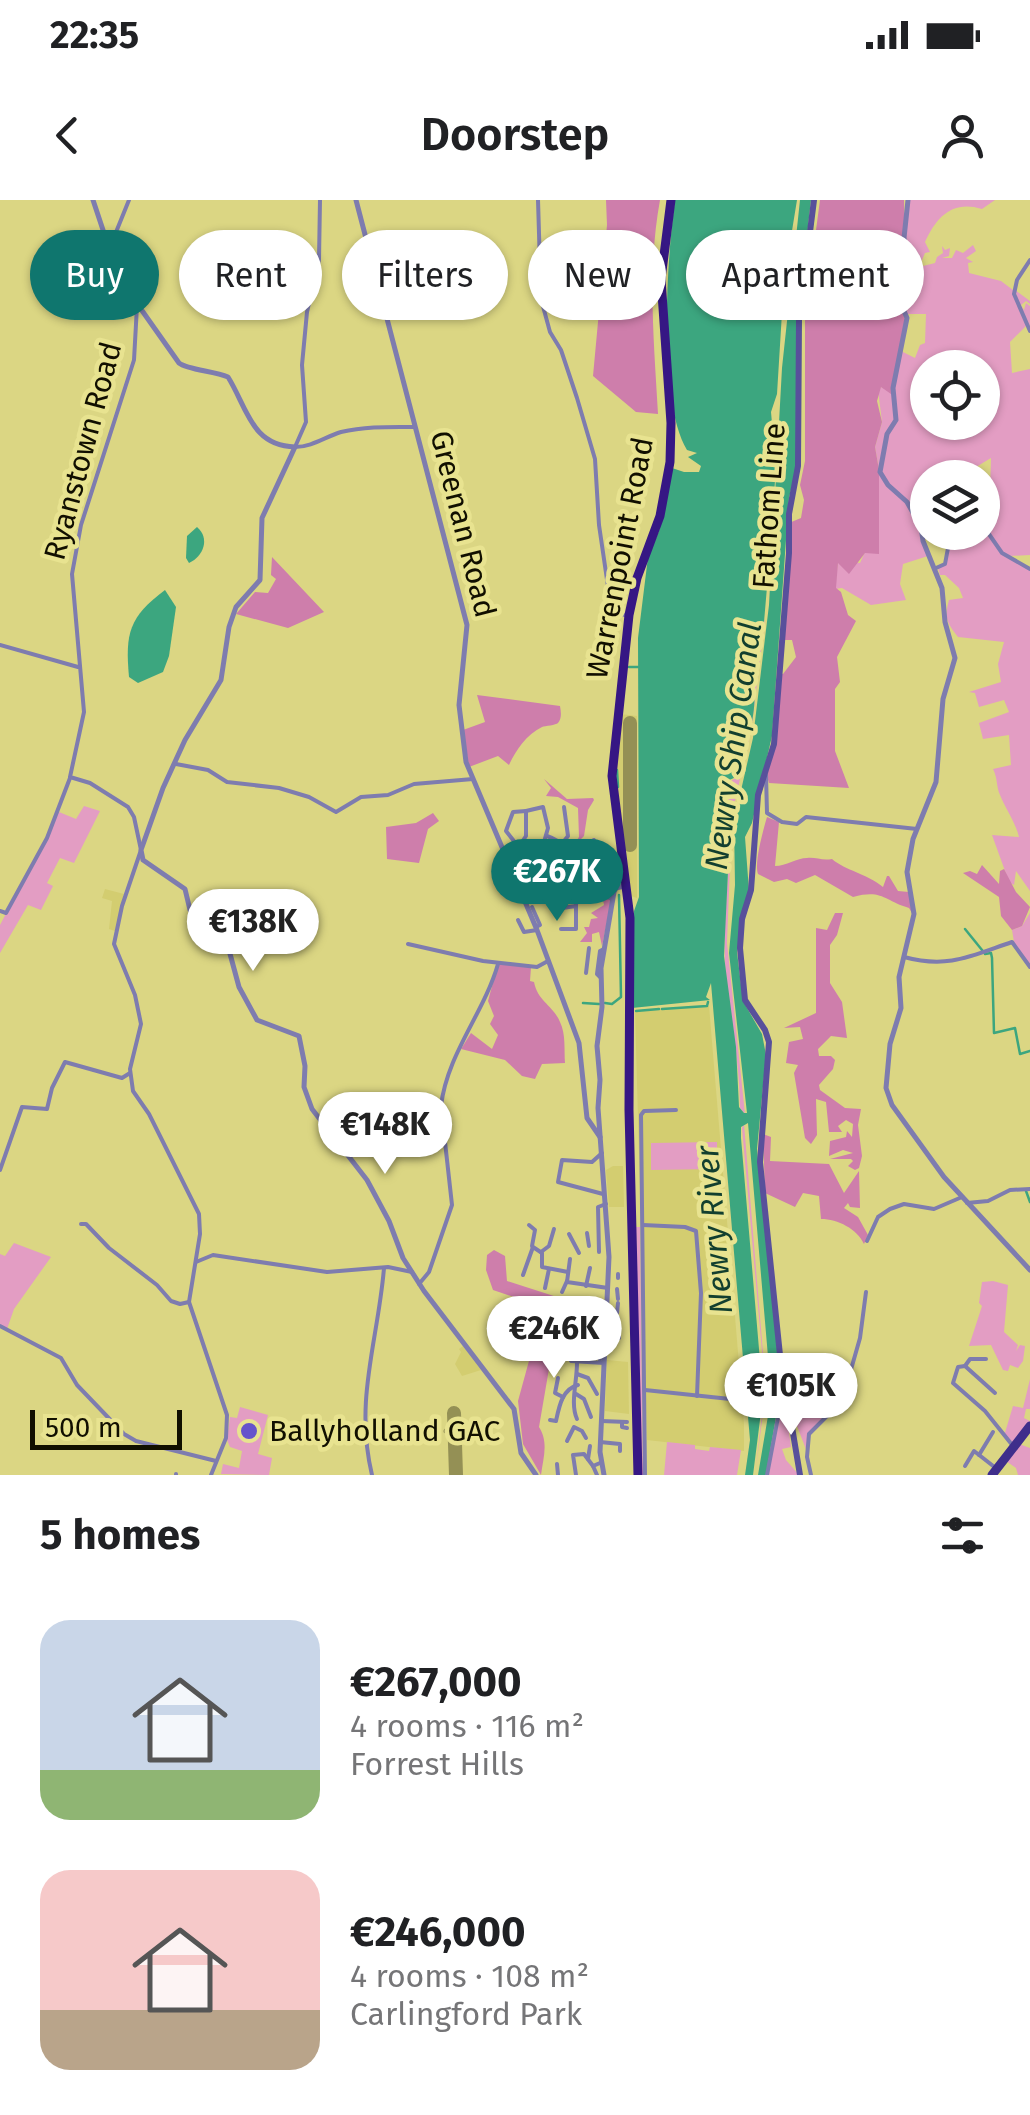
<!DOCTYPE html>
<html lang="en">
<head>
<meta charset="utf-8">
<style>
  :root { --surface:#fff; --page:#f2f2f2; --text:#202124; --muted:#757577; --accent:#0f766e }
  body { margin:0; font-family:"Fira Sans",sans-serif; background:var(--page); color:var(--text); height:100vh; display:flex; flex-direction:column; font-size:38px; white-space:nowrap }
  * { box-sizing:border-box; margin:0 }
  p { font-size:32px; color:var(--muted) }
  .icon { flex:none; width:55px; height:55px; fill:none; stroke:currentColor; stroke-width:2; stroke-linecap:round; stroke-linejoin:round }
  .map { position:relative; height:1275px; overflow:hidden }
  .details { display:flex; flex-direction:column; background:var(--surface); flex:1 }
  .details>* { flex:none }
  .hud { position:absolute; left:30px; top:30px; width:970px; height:90px; display:flex; gap:20px }
  .tools { position:absolute; left:910px; top:150px; display:grid; gap:20px }
  .tools a { display:grid; place-items:center; width:90px; height:90px; border-radius:50%; background:var(--surface); box-shadow:0 2px 8px #0004; font-size:50px }
  .scale { position:absolute; left:30px; bottom:25px; width:152px; box-sizing:border-box; padding-left:10px; border:5px solid #110f00; border-top:0; font-size:28px; line-height:35px; white-space:nowrap; color:#110f00; -webkit-text-stroke:8px #e8e390; paint-order:stroke }
  .price { position:absolute; translate:-50% -85px; padding:0 22px; border-radius:35px; background:#fff; color:#222; font-size:32px; line-height:65px; filter:drop-shadow(0 2px 5px #0008) }
  .price::after { content:''; position:absolute; left:50%; top:60px; width:30px; height:22px; margin-left:-15px; background:inherit; clip-path:polygon(0 0,100% 0,50% 100%) }
  .price.current { background:var(--accent); color:#fff }
  ul { padding:0; list-style:none }
  li { display:flex; align-items:center; gap:30px; height:250px; padding:0 40px }
  li span { display:grid; place-items:center; flex:none; width:280px; height:200px; border-radius:30px; color:#555 }
  li>.icon { margin-inline-start:auto }
  span .icon { width:120px; height:120px; fill:#fffc; stroke-width:1 }
  li b { font-size:42px }
  h2 { display:flex; justify-content:space-between; align-items:center; height:120px; padding:0 40px; font-size:42px }
  .pill { padding:0 35px; border-radius:45px; background:var(--surface); box-shadow:0 2px 8px #0004; font-size:35px; line-height:90px }
  .pill.current { background:var(--accent); color:#fff }
  .status { display:flex; justify-content:space-between; align-items:center; height:70px; padding:0 50px; background:var(--surface); direction:ltr }
  .status svg { height:28px; fill:currentColor }
  header { display:flex; justify-content:space-between; align-items:center; height:130px; padding:0 40px; background:var(--surface); font-size:45px; font-weight:600 }
  .map>svg:first-child { display:block }
</style>
</head>
<body>
<div class="status"><b>22:35</b><svg viewBox="0 0 49 12"><path d="M0 12V9h3v3zM5 12V6h3v6zM10 12V3h3v9zM15 12V0h3v12zM26 1h20v11H26zM47 4h2v5h-2z"/></svg></div>
<header><svg class="icon" aria-label="back" viewBox="0 0 24 24"><path d="M15 5l-7 7 7 7"/></svg>Doorstep<svg class="icon" aria-label="person" viewBox="0 0 24 24"><circle cx="12" cy="8" r="4"/><path d="M4 21q1-7 8-7t8 7"/></svg></header>
<div class="map">
<svg width="1030" height="1275" viewBox="0 0 1030 1275">
  <rect width="100%" height="100%" fill="#dbd683"/>
  <g fill="#d3cd70">
    <polygon points="620,514 637,516 637,698 631,696 615,576"/>
    <polygon points="105,689 124,694 115,731 109,729 112,701 102,698"/>
    <polygon points="709,806 744,1224 744,1251 647,1240 635,811"/>
    <polygon points="613,966 623,966 624,1007 609,1007 606,970"/>
    <polygon points="463,1146 481,1170 462,1176 455,1164 461,1152 459,1149"/>
    <polygon points="607,1160 628,1162 629,1214 605,1211"/>
  </g>
  <g fill="#e39dc3" fill-rule="evenodd">
    <path d="M908 0H995L982 9C953 0 937 16 925 42L930 52 925 53 919 67 935 63 937 57 943 53 942 46 945 50 950 48 949 56 942 58H952L956 50 963 53 973 45 976 51 966 58 973 62 968 63 969 73 1001 81 1013 90 1014 97 1015 90 1030 101V104L1026 101 1021 105 1024 110 1026 103 1030 106V126L1027 125 1010 142 1012 173 1030 169V355L1009 356 1030 369V691L1016 671 1014 685 1009 682 992 635 1019 637C1015 621 1006 610 1000 595 996 586 998 579 993 569L1011 565 1009 535 983 539 979 523 1009 512 1004 500 979 507 975 493 969 492 1001 482 998 464 1004 442 958 437C947 423 944 418 949 400L963 398 959 388 945 375H940L938 368 946 365 951 333 982 332 983 324 985 328 989 326 991 258 976 267 956 270 950 277 928 278 927 301 912 306 908 304 920 327 928 356 903 364 900 384 906 400 871 405 842 388 835 389 838 361 860 363 865 352 879 353V270L875 247 882 222 878 190 881 187 894 192 901 151 915 158 920 145 925 143 926 114H907L902 107C906 71 904 36 908 0ZM928 168H982V222H928Z"/>
    <path d="M765 419 751 531 732 614 727 743 745 914 740 908C740 859 728 811 725 763 722 701 737 641 724 579L728 583 737 577 736 571 747 543 755 497 751 471Z"/>
    <polygon points="84,606 100,611 74,663 60,658 47,683 53,686 41,710 28,705 0,753 0,725 59,612 76,619"/>
    <polygon points="1030,713 1030,767 1014,742 1012,730 1022,726"/>
    <polygon points="744,924 766,1189 756,1268 764,1195 762,1151 742,928"/>
    <polygon points="717,942 717,969 651,970 651,943"/>
    <polygon points="636,1027 640,1027 643,1275 640,1275"/>
    <polygon points="14,1043 51,1057 14,1109 7,1129 0,1126 0,1054 5,1056"/>
    <polygon points="993,1081 1008,1085 1004,1132 1018,1145 1016,1151 1020,1145 1025,1146 1023,1161 1018,1168 1010,1165 1008,1171 1003,1170 991,1145 969,1146 982,1106 979,1103 982,1082"/>
    <polygon points="1030,1179 1030,1209 1026,1209 1024,1218 1030,1221 1012,1243 1004,1236 1013,1206 1023,1208"/>
    <polygon points="783,1191 791,1247 782,1249 786,1260 799,1275 767,1275"/>
    <polygon points="240,1207 268,1215 258,1254 272,1258 269,1275 221,1274 223,1264 239,1268 242,1251 230,1247 227,1240 230,1217 237,1218"/>
    <polygon points="788,1210 830,1212 808,1235 807,1252 797,1226 791,1226"/>
    <polygon points="667,1242 695,1245 695,1249 709,1251 710,1247 741,1250 737,1275 664,1275"/>
    <polygon points="1019,1244 1030,1248 1030,1275 1018,1275 1016,1268 1006,1261"/>
  </g>
  <g fill="#ce7eab">
    <path d="M606 0H660C647 71 654 142 658 214L636 212 593 176 607 25Z"/>
    <polygon points="820,0 904,0 905,50 899,105 905,119 891,194 881,187 877,201 882,222 875,247 879,270 879,354 865,353 849,374 838,363 836,388 841,392 848,415 856,421 837,457 840,482 835,489 835,551 849,588 769,583 767,576 772,554 778,474 783,474 796,457 792,440 783,440 789,323 801,318 804,300 800,285 805,261 805,113"/>
    <polygon points="272,357 324,412 288,428 236,414 255,392 268,393 276,379 271,375"/>
    <path d="M477 495 560 506C561 512 562 518 558 523 556 525 545 526 542 527 526 535 516 550 509 565L498 556 469 567 463 530 485 522Z"/>
    <polygon points="544,579 567,599 593,598 594,600 588,610 584,636 572,648 579,637 578,608 558,597 546,596 551,588"/>
    <polygon points="433,613 439,621 428,629 419,663 387,659 386,627 416,623"/>
    <path d="M767 617 779 622 775 666C786 666 797 658 807 658 816 657 822 661 832 659 846 671 866 673 883 687L887 676H889L898 691 909 692 912 713 909 708C884 701 883 689 853 697L815 675 796 683 787 679 774 682 758 674C754 663 763 631 767 617Z"/>
    <polygon points="982,665 999,684 1000,671 1004,669 1016,692 1030,707 1022,726 1012,730 1001,716 999,697 963,673 970,671 977,674"/>
    <polygon points="599,679 611,702 602,746 599,732 592,734 592,742 580,742 587,733 584,727 589,727 591,719 598,718 591,713 604,705"/>
    <polygon points="835,713 843,713 837,735 830,745 830,783 842,802 847,838 831,836 818,849 819,856 831,856 835,860 833,869 819,885 820,890 845,908 861,909 858,925 862,956 859,968 855,970 848,966 853,961 851,959 830,959 853,953 843,950 829,956 830,941 846,937 847,931 852,937 853,924 846,920 838,926 842,932 829,932 826,902 816,899 817,935 811,944 805,938 794,873 798,865 786,863 789,842 803,839 800,827 784,828 816,813 816,728 827,730"/>
    <path d="M516 763 531 767 530 781 534 782C538 802 553 805 560 822 566 834 564 850 565 863L542 864 535 879 522 876 505 860 461 849 471 833 492 849 498 835 490 824 494 816 488 801 498 764Z"/>
    <path d="M763 934 771 937 770 961 829 964 844 993 859 971 860 1008 850 1007 848 1003 844 1008 858 1017 868 1035 864 1044C857 1029 838 1019 821 1019L819 996 803 993 795 1007 765 993Z"/>
    <path d="M494 1050 505 1056 507 1081 560 1098 549 1140 550 1163 539 1227C549 1243 543 1258 541 1275L523 1244 518 1201 541 1117 526 1101 493 1090 486 1070 487 1055Z"/>
  </g>
  <g fill="#3ca67f">
    <path d="M675 0H797L784 80 777 194 771 212 776 268 767 387 764 422 748 464C748 474 753 479 754 488 757 513 747 550 733 568L736 577 727 581 723 578 730 629 724 756 736 847 739 907 744 913H747L729 753 735 685 734 621 753 538 769 405 782 168 800 0H811L797 123 796 269 789 298 772 536 752 623 745 637 749 691 737 752 743 801 762 834 766 855 757 949 781 1188 766 1275H758L769 1210 770 1180 748 923 741 927V938L763 1196 753 1275H745L750 1240 711 783 706 797 710 800 632 808 634 711 639 697 638 438 648 357 659 331 672 268 684 272H699L701 266 688 257 697 253 687 250C657 200 667 58 675 0Z"/>
    <path d="M197 327C210 338 204 356 189 363L186 358 187 336Z"/>
    <path d="M165 390 176 407 169 456 163 472 138 483 129 477C125 433 129 417 165 390Z"/>
  </g>
  <g fill="none" stroke-linecap="round" stroke-linejoin="round">
    <g stroke="#3ca67f" stroke-width="2.5">
      <polyline points="610,422 617,425"/>
      <polyline points="629,467 638,467"/>
      <polyline points="617,570 618,587"/>
      <polyline points="965,729 982,750"/>
      <polyline points="985,754 991,753 992,758 994,833 1015,828 1020,854 1030,851"/>
      <polyline points="583,803 599,804"/>
      <polyline points="605,803 612,804 621,797 619,695"/>
      <polyline points="662,809 707,806 708,802"/>
      <polyline points="636,811 659,809"/>
      <polyline points="1026,991 1030,1002"/>
    </g>
    <polyline stroke="#949055" stroke-width="5" points="446,1231 455,1232"/>
    <g stroke="#949055" stroke-width="14">
      <polyline points="630,645 630,523"/>
      <polyline points="454,1213 456,1275"/>
    </g>
    <g stroke="#7e7caf" stroke-width="4">
      <polyline points="538,0 541,99 550,132 561,150 577,198 595,259 599,325 611,407 614,412 625,415"/>
      <polyline points="110,47 129,0"/>
      <polyline points="1030,60 1017,80 1014,94 1030,131"/>
      <polyline points="137,106 134,160 81,325 72,374 84,512 70,577 90,583 128,607 134,617 141,650 122,706 114,744 135,795 141,824 130,869 133,891 149,914 199,1014 200,1034 189,1102 227,1215 226,1238 211,1275"/>
      <polyline points="295,247 306,222 302,165 307,112 319,60 320,0"/>
      <path d="M295 247C312 247 325 237 341 232 366 226 391 227 415 227"/>
      <polyline points="982,324 1002,353 1030,369"/>
      <polyline points="936,368 945,364 951,332"/>
      <polyline points="0,445 78,467"/>
      <polyline points="176,564 208,570 227,582 279,588 309,597 336,612 361,597 388,595 414,584 473,579"/>
      <polyline points="766,575 767,613 782,622 797,624 806,617 917,629"/>
      <path d="M547 636C578 647 578 677 576 706"/>
      <polyline points="561,645 568,636 564,607"/>
      <polyline points="518,648 526,636 526,611 543,607 548,628 540,656"/>
      <polyline points="519,661 517,645 506,631 513,612 526,611"/>
      <polyline points="575,662 584,662 598,671 607,697 613,699"/>
      <polyline points="584,662 588,644 594,640"/>
      <polyline points="527,676 533,691 540,693 557,681 553,670 545,671"/>
      <polyline points="545,690 555,709 576,706 576,729 561,729"/>
      <polyline points="532,707 540,725 536,727"/>
      <polyline points="0,711 6,713 47,638 70,578"/>
      <polyline points="518,720 524,732 537,730"/>
      <polyline points="408,744 483,761 537,767 548,761"/>
      <path d="M904 757C948 769 971 756 1012 742L1030 767"/>
      <polyline points="586,773 589,748"/>
      <polyline points="600,777 597,774 600,751 604,749"/>
      <polyline points="602,953 592,962 562,960 558,982 603,994"/>
      <polyline points="0,970 22,907 47,909 52,888 65,862 122,878 130,873"/>
      <polyline points="967,1003 988,1001 1010,990 1030,989"/>
      <polyline points="81,1024 86,1024 109,1048 157,1085 171,1101 180,1104 189,1102"/>
      <polyline points="529,1025 535,1030 532,1046"/>
      <polyline points="643,1025 685,1027 696,1031 701,1093 697,1196"/>
      <polyline points="587,1033 589,1046"/>
      <polyline points="569,1034 579,1053"/>
      <polyline points="867,1041 878,1017 890,1009 904,1004 934,1009 962,997"/>
      <polyline points="541,1052 549,1046 554,1029"/>
      <polyline points="599,1052 598,1007 606,1004"/>
      <polyline points="570,1059 567,1082 608,1088"/>
      <polyline points="196,1062 213,1055 327,1072 388,1067 412,1072"/>
      <polyline points="618,1074 618,1078"/>
      <polyline points="523,1075 533,1047 542,1053 542,1067 568,1072"/>
      <path d="M419 1084 429 1072 452 1005 441 906C447 854 484 813 498 764"/>
      <polyline points="586,1086 590,1068"/>
      <polyline points="545,1088 549,1069"/>
      <polyline points="617,1089 618,1099"/>
      <polyline points="562,1092 567,1081"/>
      <polyline points="561,1105 575,1110 574,1124"/>
      <polyline points="605,1110 601,1129 606,1130"/>
      <polyline points="617,1113 618,1103"/>
      <polyline points="556,1118 575,1127 574,1154 571,1161 604,1163"/>
      <polyline points="618,1118 618,1128"/>
      <polyline points="0,1126 61,1158 77,1185 124,1234 136,1241 216,1261"/>
      <polyline points="605,1138 619,1138 619,1135"/>
      <polyline points="590,1159 591,1139"/>
      <polyline points="600,1160 601,1136"/>
      <polyline points="965,1166 970,1159 986,1159"/>
      <polyline points="577,1174 588,1178 597,1194"/>
      <polyline points="558,1178 555,1193 563,1197"/>
      <polyline points="645,1190 730,1199"/>
      <polyline points="995,1193 965,1166 958,1167 953,1183 985,1211 1013,1246"/>
      <polyline points="576,1194 584,1199 591,1217"/>
      <path d="M577 1219C570 1204 577 1182 577 1163"/>
      <path d="M550 1220 556 1221C559 1207 562 1189 578 1185"/>
      <polyline points="601,1221 627,1222"/>
      <polyline points="622,1222 622,1227 627,1228"/>
      <polyline points="567,1241 574,1227 582,1231 586,1238"/>
      <polyline points="600,1242 620,1244 620,1251"/>
      <polyline points="979,1255 993,1232"/>
      <polyline points="588,1259 590,1246"/>
      <polyline points="557,1264 558,1275"/>
      <polyline points="965,1266 974,1251 997,1269"/>
      <polyline points="176,1275 176,1274"/>
      <path d="M372 1275C354 1200 378 1141 384 1068"/>
      <polyline points="576,1275 573,1255 584,1254 593,1266"/>
      <polyline points="597,1275 593,1266 600,1263"/>
      <polyline points="645,1275 641,915 644,911 676,910"/>
      <polyline points="767,1275 783,1191"/>
      <polyline points="811,1275 807,1257 809,1234 842,1201 860,1138 866,1092"/>
    </g>
    <g stroke="#7e7caf" stroke-width="5">
      <path d="M93 0 119 78 179 163C188 170 214 171 228 177 247 207 251 246 295 247L262 318 260 380 236 407 229 427 221 480 185 540 163 588 141 650 143 660 185 689 190 710 226 739 239 787 257 820 299 836 305 866 304 887 312 909 367 980 389 1021 403 1058 424 1091 514 1209 521 1253 536 1275"/>
      <polyline points="356,0 467,425 459,505 466,562 537,730 579,843 587,918 600,937"/>
      <polyline points="908,0 904,38 907,57 901,104 907,118 893,188 896,220 887,234 880,272 888,285 907,302 921,327 923,341 942,388 945,422 955,458 943,499 936,582 913,639 907,672 914,714 899,777 901,808 890,844 886,888 892,905 944,977 1030,1070"/>
      <polyline points="604,1275 600,1252 609,1057 598,908 600,880 597,846 602,807 601,768 614,692 616,688 624,686"/>
    </g>
    <polyline stroke="#58509b" stroke-width="6" points="800,1275 780,1155 760,962 769,842 765,830 745,800 740,748 742,719 751,690 758,595 774,544 789,353 789,314 798,266 799,119 814,0"/>
    <polyline stroke="#3f2e8b" stroke-width="9" points="992,1275 1030,1226"/>
    <polyline stroke="#361784" stroke-width="9" points="638,1275 629,910 630,718 612,576 629,415 637,378 660,316 670,262 671,223 661,79 671,0"/>
  </g>
  <circle fill="#6653cc" stroke="#e8e390" stroke-width="4" cx="249" cy="1231" r="10"/>
  <g text-anchor="middle" stroke-width="9" stroke-linejoin="round" paint-order="stroke">
    <g font-size="30" fill="#110f00" stroke="#e8e390">
      <text transform="translate(83 251) rotate(-75)" y="10">Ryanstown Road</text>
      <text transform="translate(769 306) rotate(-86)" y="10">Fathom Line</text>
      <text transform="translate(463 324) rotate(76)" y="10">Greenan Road</text>
      <text transform="translate(620 358) rotate(-79)" y="10">Warrenpoint Road</text>
    </g>
    <g font-size="30" fill="#110f00" stroke="#e8e390" text-anchor="start">
      <text x="269" y="1241">Ballyholland GAC</text>
    </g>
    <g font-size="32" font-style="italic" fill="#123f2f" stroke="#e8e390">
      <text transform="translate(733 546) rotate(-82)" y="11">Newry Ship Canal</text>
      <text transform="translate(714 1030) rotate(-95)" y="11">Newry River</text>
    </g>
  </g>
</svg>
<div class="tools">
<a><svg class="icon" aria-label="locate" viewBox="0 0 24 24"><circle cx="12" cy="12" r="6"/><path d="M12 2v4M12 18v4M2 12h4M18 12h4"/></svg></a>
<a><svg class="icon" aria-label="layers" viewBox="0 0 24 24"><path d="M12 4l9 5-9 5-9-5zM3 14l9 5 9-5"/></svg></a>
</div>
<div class="scale">500 m</div>
<b class="price current" style="left:557px;top:724px">€267K</b>
<b class="price" style="left:253px;top:774px">€138K</b>
<b class="price" style="left:385px;top:977px">€148K</b>
<b class="price" style="left:554px;top:1181px">€246K</b>
<b class="price" style="left:791px;top:1238px">€105K</b>
<div class="hud">
<a class="pill current">Buy</a>
<a class="pill">Rent</a>
<a class="pill">Filters</a>
<a class="pill">New</a>
<a class="pill">Apartment</a>
</div>
</div>
<section class="details">
<h2>5 homes<svg class="icon" aria-label="filters" viewBox="0 0 24 24"><path d="M4 7h16M4 17h16"/><circle cx="9" cy="7" r="2"/><circle cx="15" cy="17" r="2"/></svg></h2>
<ul>
<li><span style="background:linear-gradient(#c9d6e8 75%,#8fb573 0)"><svg class="icon" aria-label="home" viewBox="0 0 24 24"><path d="M3 11l9-7 9 7M6 9v11h12V9"/></svg></span><div><b>€267,000</b><p>4 rooms · 116 m²</p><p>Forrest Hills</p></div></li>
<li><span style="background:linear-gradient(#f6c9c9 70%,#b9a48a 0)"><svg class="icon" aria-label="home" viewBox="0 0 24 24"><path d="M3 11l9-7 9 7M6 9v11h12V9"/></svg></span><div><b>€246,000</b><p>4 rooms · 108 m²</p><p>Carlingford Park</p></div></li>
</ul>
</section>
</body>
</html>
